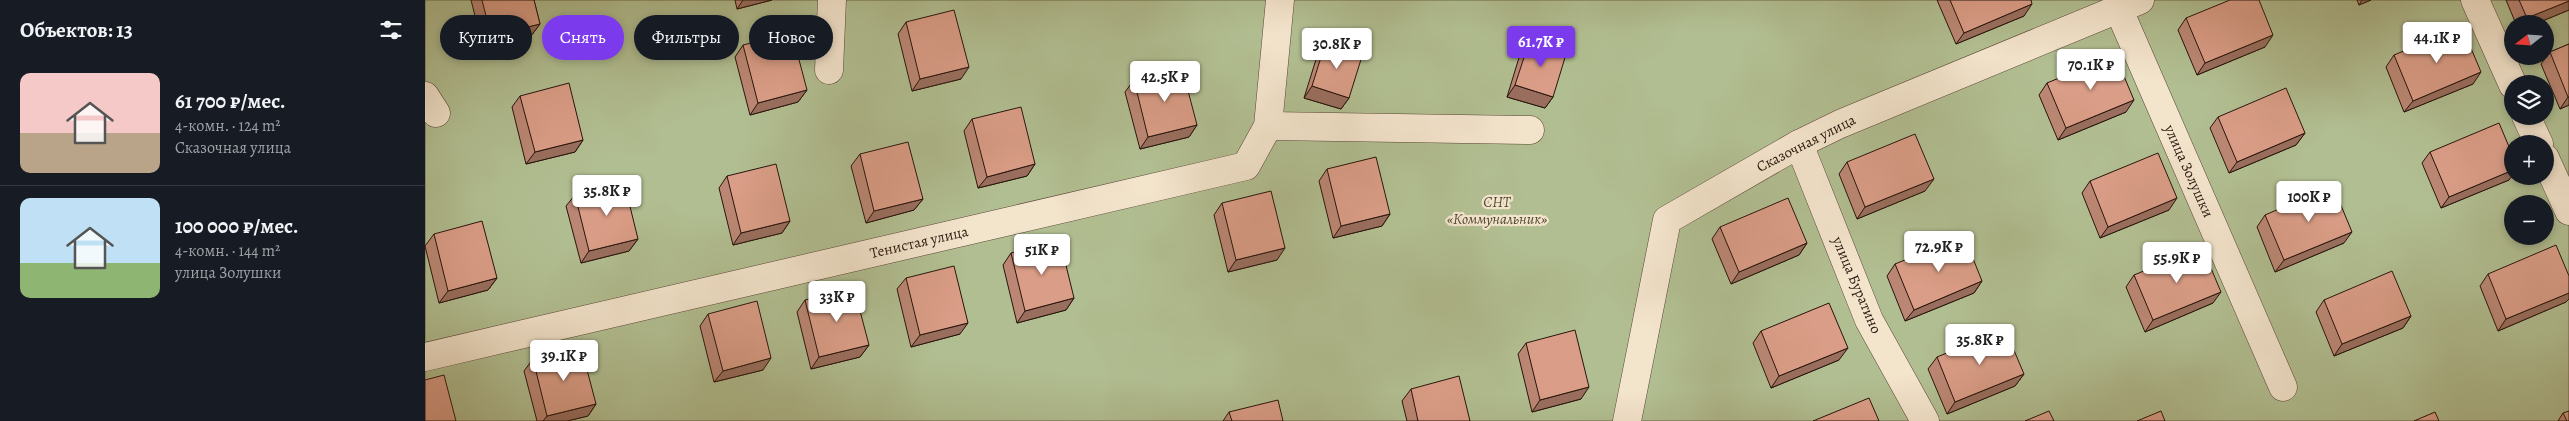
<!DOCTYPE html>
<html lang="ru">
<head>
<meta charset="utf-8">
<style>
  :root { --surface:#171b24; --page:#20242c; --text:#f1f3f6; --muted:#9ea1a6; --line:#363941; --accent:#7c3aed }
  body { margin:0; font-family:Alegreya,serif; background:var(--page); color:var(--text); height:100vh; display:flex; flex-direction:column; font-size:19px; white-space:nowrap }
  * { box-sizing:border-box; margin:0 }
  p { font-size:16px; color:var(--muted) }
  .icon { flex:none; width:28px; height:28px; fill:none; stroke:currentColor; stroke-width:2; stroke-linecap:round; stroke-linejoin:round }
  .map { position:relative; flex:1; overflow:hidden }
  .side { display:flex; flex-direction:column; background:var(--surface); width:425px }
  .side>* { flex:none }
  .hud { position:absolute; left:15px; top:15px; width:475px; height:45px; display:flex; gap:10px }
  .needle { width:32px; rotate:253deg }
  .tools { position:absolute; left:2079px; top:15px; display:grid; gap:10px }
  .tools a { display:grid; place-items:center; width:50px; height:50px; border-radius:50%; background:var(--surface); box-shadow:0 2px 8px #0003; font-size:25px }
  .price { position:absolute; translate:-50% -42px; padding:0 11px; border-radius:5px; background:#fff; color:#222; font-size:16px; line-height:32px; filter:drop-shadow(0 1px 2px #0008) }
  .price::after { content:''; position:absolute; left:50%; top:30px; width:15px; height:11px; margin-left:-8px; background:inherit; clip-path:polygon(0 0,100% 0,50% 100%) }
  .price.current { background:var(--accent); color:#fff }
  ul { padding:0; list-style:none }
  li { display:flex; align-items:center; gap:15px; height:125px; padding:0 20px }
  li+li { border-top:1px solid var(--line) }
  li span { display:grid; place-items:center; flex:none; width:140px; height:100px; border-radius:10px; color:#555 }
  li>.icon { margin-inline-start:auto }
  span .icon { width:60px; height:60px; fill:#fffc; stroke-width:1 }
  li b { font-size:21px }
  h2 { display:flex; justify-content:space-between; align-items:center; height:60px; padding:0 20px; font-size:21px }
  .pill { padding:0 18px; border-radius:22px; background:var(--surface); box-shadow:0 2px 8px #0003; font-size:18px; line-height:45px }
  .pill.current { background:var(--accent); color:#fff }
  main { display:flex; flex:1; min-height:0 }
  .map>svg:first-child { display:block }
</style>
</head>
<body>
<main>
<section class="side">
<h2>Объектов: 13<svg class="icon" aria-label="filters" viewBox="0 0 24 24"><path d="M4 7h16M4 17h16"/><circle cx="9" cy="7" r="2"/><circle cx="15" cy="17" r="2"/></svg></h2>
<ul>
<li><span style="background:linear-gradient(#f6c9c9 60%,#b9a48a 0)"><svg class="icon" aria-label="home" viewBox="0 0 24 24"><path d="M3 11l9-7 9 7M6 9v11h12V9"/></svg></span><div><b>61 700 ₽/мес.</b><p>4-комн. · 124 m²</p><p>Сказочная улица</p></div></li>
<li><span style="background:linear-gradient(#bfe0f5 65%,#8fb573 0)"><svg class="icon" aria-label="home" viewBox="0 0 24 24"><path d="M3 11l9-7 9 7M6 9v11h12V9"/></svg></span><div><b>100 000 ₽/мес.</b><p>4-комн. · 144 m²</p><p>улица Золушки</p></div></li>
</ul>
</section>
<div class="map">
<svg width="2144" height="421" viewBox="0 0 2144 421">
  <rect width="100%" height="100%" fill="#ecd5b1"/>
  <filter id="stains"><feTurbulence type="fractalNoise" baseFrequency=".004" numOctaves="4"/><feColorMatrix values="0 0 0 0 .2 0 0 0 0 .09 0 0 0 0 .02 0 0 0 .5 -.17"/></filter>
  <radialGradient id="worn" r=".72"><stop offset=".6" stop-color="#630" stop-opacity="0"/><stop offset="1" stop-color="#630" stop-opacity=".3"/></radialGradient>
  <path fill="#b1be91" stroke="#6c694e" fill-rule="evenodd" d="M0 0H2144V421H0ZM2088 24H2120V56H2088ZM2088 84H2120V116H2088ZM2088 144H2120V176H2088ZM2088 204H2120V236H2088Z"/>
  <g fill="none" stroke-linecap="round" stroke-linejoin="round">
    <defs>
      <g id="street">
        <polyline points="2050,0 2088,85"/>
        <polyline points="1694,10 1858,387"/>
        <polyline points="404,70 407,0"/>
        <polyline points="0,96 11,113"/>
        <polyline points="2101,116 2114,144"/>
        <polyline points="843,126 1105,130"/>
        <polyline points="1374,144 1444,320 1500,421"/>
        <polyline points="2120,158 2144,211"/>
        <polyline points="0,357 821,166 843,126 855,0"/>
        <polyline points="1202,421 1242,220 1374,144 1415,124 1715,0"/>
      </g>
    </defs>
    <use href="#street" stroke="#584434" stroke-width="29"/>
    <use href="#street" stroke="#f3e4cc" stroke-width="28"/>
  </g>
  <g fill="#bb8774" stroke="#27140b">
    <polygon points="46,0 109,0 115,24 106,36 58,48"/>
    <polygon points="310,0 347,0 312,9"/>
    <polygon points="1512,0 1606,0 1599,16 1531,44"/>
    <polygon points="1932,0 1946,0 1934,5"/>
    <polygon points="2081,0 2144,0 2144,10 2110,24 2091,24"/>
    <polygon points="1761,18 1840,47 1772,75 1753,30"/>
    <polygon points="481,22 536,79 487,91 473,34"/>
    <polygon points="1105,39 1128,97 1120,108 1082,97 1096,51"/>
    <polygon points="901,41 924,98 916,109 879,98 893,53"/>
    <polygon points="2144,44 2144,105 2135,109 2116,64 2125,52"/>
    <polygon points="318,45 382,90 373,102 325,115 310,57"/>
    <polygon points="1969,55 2048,84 1979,112 1961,67"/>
    <polygon points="709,80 772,125 764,137 715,149 700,92"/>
    <polygon points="1622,83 1701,112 1633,140 1614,95"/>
    <polygon points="95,96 158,140 150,152 101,164 87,107"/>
    <polygon points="1793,117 1880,133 1871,145 1804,173 1785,128"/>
    <polygon points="547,119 610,164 602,176 553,188 539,131"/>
    <polygon points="2005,152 2084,180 2016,208 1997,163"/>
    <polygon points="435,154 498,199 489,210 441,223 426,166"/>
    <polygon points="1422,162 1500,191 1432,219 1414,174"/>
    <polygon points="902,169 965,214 957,226 908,238 894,181"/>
    <polygon points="302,176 365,221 357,233 308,245 294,188"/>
    <polygon points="1665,181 1744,210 1675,238 1657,193"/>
    <polygon points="150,195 213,239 204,251 156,263 141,206"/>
    <polygon points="797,203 852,260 803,272 789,215"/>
    <polygon points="1840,215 1919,243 1850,272 1832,227"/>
    <polygon points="1295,227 1382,243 1374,255 1306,284 1287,239"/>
    <polygon points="9,234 72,278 63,290 14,303 0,246"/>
    <polygon points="586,253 649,298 641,310 592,323 578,265"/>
    <polygon points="1470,264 1557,281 1549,293 1480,321 1462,276"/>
    <polygon points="2063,274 2141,302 2073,331 2055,286"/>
    <polygon points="1709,275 1788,303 1720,332 1701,287"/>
    <polygon points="481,278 535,334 486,347 472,289"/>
    <polygon points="380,300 444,345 435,357 386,369 372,312"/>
    <polygon points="1899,300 1986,316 1978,328 1909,356 1891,312"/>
    <polygon points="283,314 338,370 289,382 275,326"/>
    <polygon points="1336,331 1414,360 1346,388 1328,343"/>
    <polygon points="1101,343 1156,399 1107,412 1093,354"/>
    <polygon points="1512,357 1599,374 1590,386 1522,414 1503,369"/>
    <polygon points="108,359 171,404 163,416 142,421 112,421 99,371"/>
    <polygon points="986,389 1045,421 982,421 977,401"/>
    <polygon points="804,412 858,421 798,421"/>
    <polygon points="2138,413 2144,421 2133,421"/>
  </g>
  <g fill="#996e5e" stroke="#27140b">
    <polygon points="318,0 347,0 312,9"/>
    <polygon points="1937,0 1946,0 1934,5"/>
    <polygon points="2144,1 2144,10 2110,24 2098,24 2102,18"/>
    <polygon points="1607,4 1599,16 1531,44 1539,33"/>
    <polygon points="115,24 106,36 58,48 66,36"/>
    <polygon points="1848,35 1840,47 1772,75 1780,63"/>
    <polygon points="544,67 536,79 487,91 495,79"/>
    <polygon points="2056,72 2048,84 1979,112 1988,101"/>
    <polygon points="1090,85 1128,97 1120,108 1082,97"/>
    <polygon points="887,86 924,98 916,109 879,98"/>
    <polygon points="382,90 373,102 325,115 333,103"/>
    <polygon points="2143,97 2144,97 2144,105 2135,109"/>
    <polygon points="1709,100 1701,112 1633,140 1641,128"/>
    <polygon points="772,125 764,137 715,149 723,137"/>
    <polygon points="1880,133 1871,145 1804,173 1812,162"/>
    <polygon points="158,140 150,152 101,164 110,152"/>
    <polygon points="610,164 602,176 553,188 562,177"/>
    <polygon points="2088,170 2088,175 2084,180 2016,208 2024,197"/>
    <polygon points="1509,179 1500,191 1432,219 1440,207"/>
    <polygon points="1752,198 1744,210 1675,238 1683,227"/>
    <polygon points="498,199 489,210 441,223 449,211"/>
    <polygon points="965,214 957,226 908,238 916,226"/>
    <polygon points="365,221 357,233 308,245 316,233"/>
    <polygon points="1927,232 1919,243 1850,272 1859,260"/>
    <polygon points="213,239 204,251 156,263 164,251"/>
    <polygon points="1382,243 1374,255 1306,284 1314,272"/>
    <polygon points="860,248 852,260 803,272 811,260"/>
    <polygon points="72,278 63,290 14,303 23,291"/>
    <polygon points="1557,281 1549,293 1480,321 1489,310"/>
    <polygon points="1796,292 1788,303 1720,332 1728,320"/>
    <polygon points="2144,293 2144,299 2141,302 2073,331 2081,319"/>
    <polygon points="649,298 641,310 592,323 600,311"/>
    <polygon points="1986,316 1978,328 1909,356 1917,344"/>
    <polygon points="543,323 535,334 486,347 495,335"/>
    <polygon points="444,345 435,357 386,369 394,357"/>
    <polygon points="1423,348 1414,360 1346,388 1354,376"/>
    <polygon points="346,358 338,370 289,382 298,371"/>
    <polygon points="1599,374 1590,386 1522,414 1530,402"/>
    <polygon points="1164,387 1156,399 1107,412 1115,400"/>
    <polygon points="171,404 163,416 142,421 118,421 122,416"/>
  </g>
  <g fill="#da9d87" stroke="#27140b">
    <polygon points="57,0 109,0 115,24 66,36"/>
    <polygon points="1525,0 1606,0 1607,4 1539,33"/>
    <polygon points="1805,0 1834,0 1848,35 1780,63 1761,18"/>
    <polygon points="2094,0 2144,0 2144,1 2102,18"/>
    <polygon points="529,10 544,67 495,79 481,22"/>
    <polygon points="2037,27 2056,72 1988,101 1969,55"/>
    <polygon points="367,33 382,90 333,103 318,45"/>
    <polygon points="1105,39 1142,51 1128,97 1090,85"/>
    <polygon points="901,41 938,53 924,98 887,86"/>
    <polygon points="2144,44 2144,97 2143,97 2125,52"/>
    <polygon points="1690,55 1709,100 1641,128 1622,83"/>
    <polygon points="757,68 772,125 723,137 709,80"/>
    <polygon points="144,83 158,140 110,152 95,96"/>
    <polygon points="1861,88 1880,133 1812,162 1793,117"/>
    <polygon points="596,107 610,164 562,177 547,119"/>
    <polygon points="2074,123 2088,156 2088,170 2024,197 2005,152"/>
    <polygon points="1490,134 1509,179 1440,207 1422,162"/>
    <polygon points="483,142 498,199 449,211 435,154"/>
    <polygon points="1733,153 1752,198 1683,227 1665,181"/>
    <polygon points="951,157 965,214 916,226 902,169"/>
    <polygon points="351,164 365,221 316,233 302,176"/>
    <polygon points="199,182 213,239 164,251 150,195"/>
    <polygon points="1908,186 1927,232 1859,260 1840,215"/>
    <polygon points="846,191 860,248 811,260 797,203"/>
    <polygon points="1363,198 1382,243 1314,272 1295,227"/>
    <polygon points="57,221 72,278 23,291 9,234"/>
    <polygon points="1539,236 1557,281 1489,310 1470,264"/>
    <polygon points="635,241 649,298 600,311 586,253"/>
    <polygon points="2131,245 2144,276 2144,293 2081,319 2063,274"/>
    <polygon points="1777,247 1796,292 1728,320 1709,275"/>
    <polygon points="529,266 543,323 495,335 481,278"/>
    <polygon points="1967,271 1986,316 1917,344 1899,300"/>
    <polygon points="429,288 444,345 394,357 380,300"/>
    <polygon points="332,301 346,358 298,371 283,314"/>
    <polygon points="1404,303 1423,348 1354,376 1336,331"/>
    <polygon points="1580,329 1599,374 1530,402 1512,357"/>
    <polygon points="1150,330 1164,387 1115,400 1101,343"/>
    <polygon points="156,347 171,404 122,416 108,359"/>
    <polygon points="19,375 31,421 0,421 0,380"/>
    <polygon points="1034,376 1045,421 993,421 986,389"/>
    <polygon points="1444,398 1454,421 1388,421"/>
    <polygon points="853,400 858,421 807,421 804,412"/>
    <polygon points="1624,411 1629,421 1600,421"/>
    <polygon points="1736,411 1740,421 1712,421"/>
    <polygon points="2144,411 2144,421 2142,421 2138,413"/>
    <polygon points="2010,412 2014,421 1989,421"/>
  </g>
  <g text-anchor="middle" stroke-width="4.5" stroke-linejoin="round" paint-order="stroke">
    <g font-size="15" fill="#27140b" stroke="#f3e4cc">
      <text transform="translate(1381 143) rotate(-27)" y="5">Сказочная улица</text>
      <text transform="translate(1764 171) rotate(66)" y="5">улица Золушки</text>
      <text transform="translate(494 242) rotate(-13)" y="5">Тенистая улица</text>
      <text transform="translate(1432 285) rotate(67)" y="5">улица Буратино</text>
    </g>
    <g font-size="15" font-style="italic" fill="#504733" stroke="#f3e4cc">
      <text x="1072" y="207">СНТ<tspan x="1072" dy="17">«Коммунальник»</tspan></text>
    </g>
  </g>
  <rect width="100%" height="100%" filter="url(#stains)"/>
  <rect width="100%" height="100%" fill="url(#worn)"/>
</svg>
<div class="tools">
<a><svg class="needle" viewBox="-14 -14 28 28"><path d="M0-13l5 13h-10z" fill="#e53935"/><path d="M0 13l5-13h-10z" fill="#9ea1a6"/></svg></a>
<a><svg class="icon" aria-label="layers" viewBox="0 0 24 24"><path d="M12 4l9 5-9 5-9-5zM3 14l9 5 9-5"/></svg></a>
<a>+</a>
<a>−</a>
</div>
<b class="price" style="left:2012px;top:64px">44.1K ₽</b>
<b class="price current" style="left:1116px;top:68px">61.7K ₽</b>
<b class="price" style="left:912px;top:70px">30.8K ₽</b>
<b class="price" style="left:1666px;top:91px">70.1K ₽</b>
<b class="price" style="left:740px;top:103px">42.5K ₽</b>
<b class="price" style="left:182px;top:217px">35.8K ₽</b>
<b class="price" style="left:1884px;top:223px">100K ₽</b>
<b class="price" style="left:1514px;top:273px">72.9K ₽</b>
<b class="price" style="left:617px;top:276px">51K ₽</b>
<b class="price" style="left:1752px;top:284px">55.9K ₽</b>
<b class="price" style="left:412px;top:323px">33K ₽</b>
<b class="price" style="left:1555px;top:366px">35.8K ₽</b>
<b class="price" style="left:139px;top:382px">39.1K ₽</b>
<div class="hud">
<a class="pill">Купить</a>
<a class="pill current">Снять</a>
<a class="pill">Фильтры</a>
<a class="pill">Новое</a>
</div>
</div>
</main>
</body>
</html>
